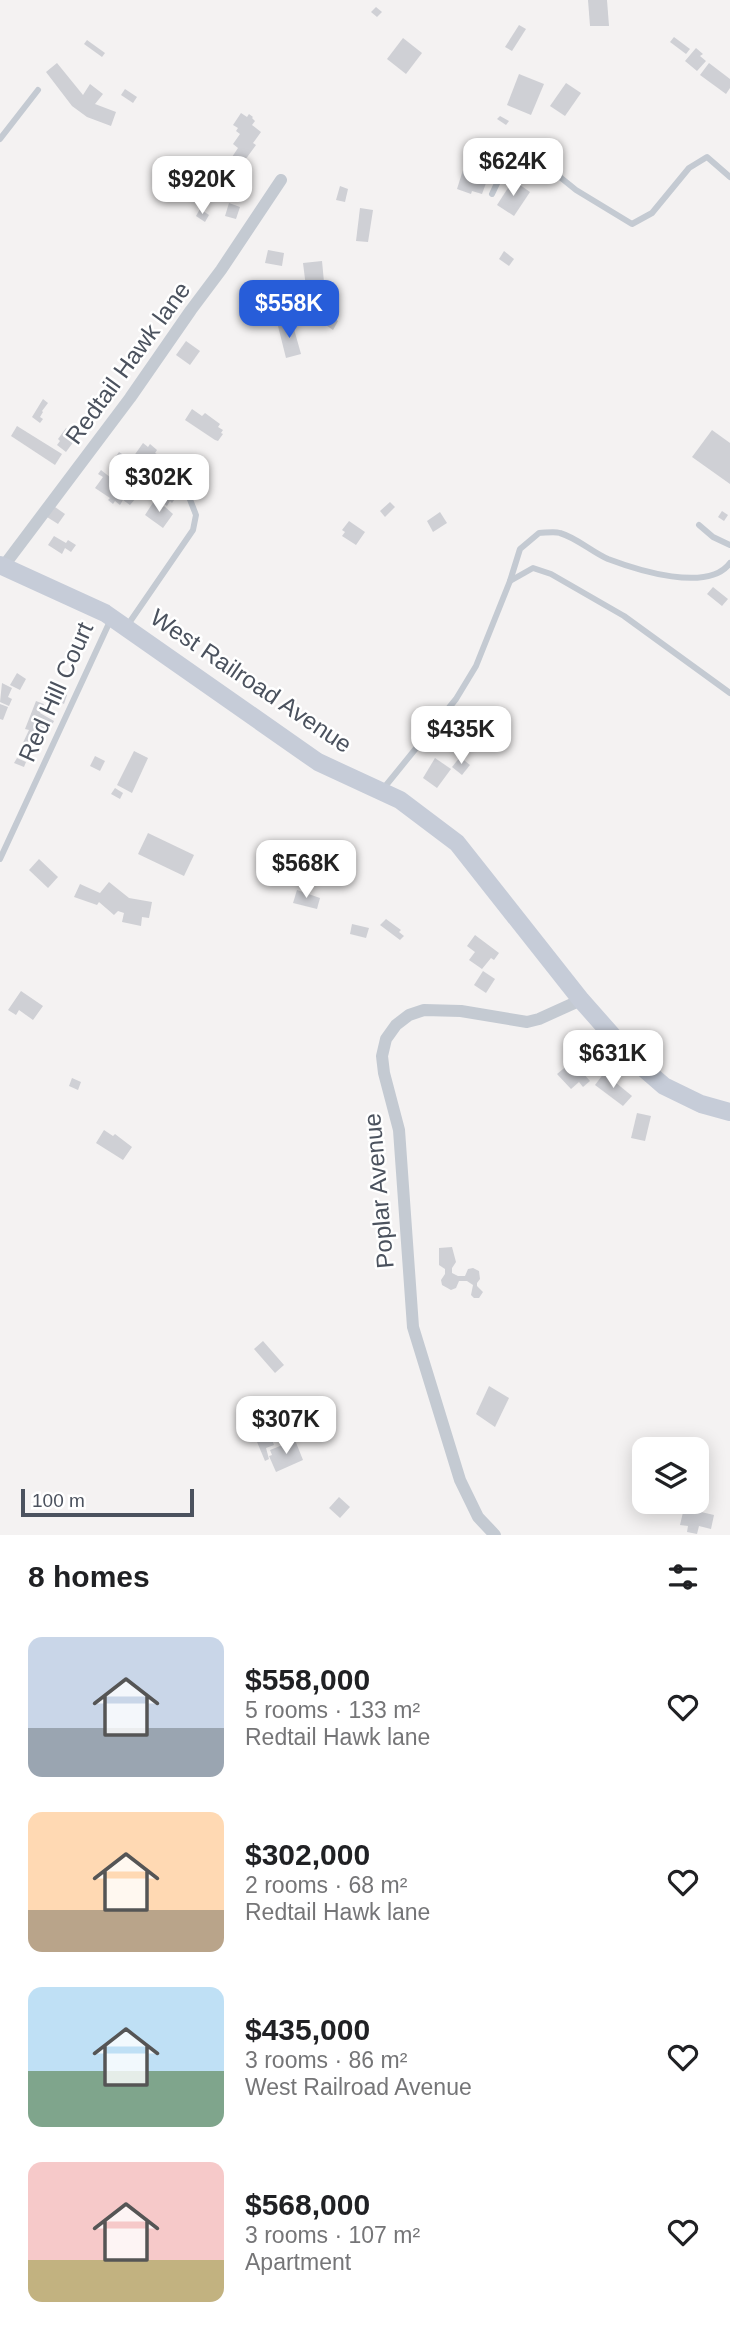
<!DOCTYPE html>
<html lang="en">
<head>
<meta charset="utf-8">
<style>
  :root { --surface:#fff; --page:#f2f2f2; --text:#202124; --muted:#757577; --accent:#275dd9 }
  body { margin:0; font-family:Arial,sans-serif; background:var(--page); color:var(--text); height:100vh; display:flex; flex-direction:column; font-size:26px; white-space:nowrap }
  * { box-sizing:border-box; margin:0 }
  p { font-size:23px; color:var(--muted) }
  .icon { flex:none; width:38px; height:38px; fill:none; stroke:currentColor; stroke-width:2; stroke-linecap:round; stroke-linejoin:round }
  .map { position:relative; height:1535px; overflow:hidden }
  .panel { display:flex; flex-direction:column; background:var(--surface); flex:1 }
  .panel>* { flex:none }
  .fabs { position:absolute; left:632px; top:1437px; display:grid; gap:14px }
  .fabs a { display:grid; place-items:center; width:77px; height:77px; border-radius:14px; background:var(--surface); box-shadow:0 4px 18px #0003; font-size:35px }
  .scale { position:absolute; left:21px; bottom:18px; width:173px; box-sizing:border-box; padding-left:7px; border:4px solid #4b525e; border-top:0; font-size:19px; line-height:24px; white-space:nowrap; color:#4b525e; -webkit-text-stroke:5px #fff; paint-order:stroke }
  .price { position:absolute; translate:-50% -60px; padding:0 16px; border-radius:14px; background:#fff; color:#222; font-size:23px; line-height:46px; filter:drop-shadow(0 2px 4px #0008) }
  .price::after { content:''; position:absolute; left:50%; top:42px; width:21px; height:16px; margin-left:-10px; background:inherit; clip-path:polygon(0 0,100% 0,50% 100%) }
  .price.active { background:var(--accent); color:#fff }
  ul { padding:0; list-style:none }
  li { display:flex; align-items:center; gap:21px; height:175px; padding:0 28px }
  li span { display:grid; place-items:center; flex:none; width:196px; height:140px; border-radius:14px; color:#555 }
  li>.icon { margin-inline-start:auto }
  span .icon { width:84px; height:84px; fill:#fffc; stroke-width:1 }
  li b { font-size:30px }
  h2 { display:flex; justify-content:space-between; align-items:center; height:84px; padding:0 28px; font-size:30px }
  .map>svg:first-child { display:block }
</style>
</head>
<body>
<div class="map">
<svg width="730" height="1535" viewBox="0 0 730 1535">
  <rect width="100%" height="100%" fill="#f4f2f2"/>
  <g fill="#cfd0d5">
    <polygon points="588,0 607,0 609,26 590,26"/>
    <polygon points="376,7 382,12 377,17 371,12"/>
    <polygon points="519,25 526,29 512,51 505,47"/>
    <polygon points="674,37 690,49 686,54 670,42"/>
    <polygon points="403,38 422,53 406,74 387,59"/>
    <polygon points="87,40 105,53 102,57 84,44"/>
    <polygon points="696,48 703,54 700,56 706,61 697,71 685,61"/>
    <polygon points="57,63 83,95 90,84 103,94 95,104 116,112 111,126 87,117 72,106 46,72"/>
    <polygon points="709,63 730,79 730,88 726,94 700,75"/>
    <polygon points="519,74 544,84 531,115 507,105"/>
    <polygon points="566,83 581,93 565,116 550,106"/>
    <polygon points="125,89 137,97 133,103 121,95"/>
    <polygon points="241,113 247,117 249,114 253,117 252,118 255,121 252,125 261,132 253,143 256,145 240,167 230,160 238,148 233,144 240,134 236,131 238,128 233,125"/>
    <polygon points="500,116 509,121 506,125 497,119"/>
    <polygon points="468,154 483,159 479,171 489,175 482,194 472,191 471,194 457,189"/>
    <polygon points="513,180 530,192 514,216 497,205"/>
    <polygon points="340,186 348,189 345,202 336,200"/>
    <polygon points="229,203 240,207 236,219 225,216"/>
    <polygon points="360,208 373,210 368,242 356,241"/>
    <polygon points="200,209 209,215 205,222 196,216"/>
    <polygon points="268,250 284,253 282,266 265,263"/>
    <polygon points="504,251 514,259 509,266 499,259"/>
    <polygon points="322,261 325,293 307,295 303,263"/>
    <polygon points="251,295 255,307 251,308 247,297"/>
    <polygon points="326,312 338,321 333,330 320,321"/>
    <polygon points="292,322 301,354 286,358 278,326"/>
    <polygon points="186,341 200,351 190,365 176,355"/>
    <polygon points="43,399 48,403 42,411 43,412 40,417 43,419 40,423 32,417"/>
    <polygon points="192,409 202,416 205,413 220,424 218,427 223,430 221,433 223,434 218,441 215,440 185,420"/>
    <polygon points="17,426 62,454 55,465 11,436"/>
    <polygon points="66,428 77,437 66,452 57,445 60,441 58,439"/>
    <polygon points="712,430 730,443 730,484 692,457"/>
    <polygon points="143,443 148,447 150,444 157,450 155,453 162,457 155,466 150,463 145,470 149,473 150,471 179,493 172,503 170,501 167,506 156,498 159,494 112,462 119,452 131,460"/>
    <polygon points="101,470 136,498 130,505 123,500 120,505 115,501 113,504 108,500 110,498 95,488 103,477 98,474"/>
    <polygon points="154,501 163,507 164,506 173,514 163,528 145,515"/>
    <polygon points="390,502 395,507 385,517 380,511"/>
    <polygon points="55,507 65,514 58,524 47,517"/>
    <polygon points="722,511 728,515 724,521 718,517"/>
    <polygon points="440,512 447,523 433,532 427,521"/>
    <polygon points="349,521 365,532 356,545 342,536 345,532 342,530"/>
    <polygon points="54,536 66,543 68,540 76,545 71,552 65,548 62,554 48,545"/>
    <polygon points="713,587 728,599 722,606 707,594"/>
    <polygon points="17,673 26,679 20,690 10,685"/>
    <polygon points="2,683 12,688 8,697 12,699 9,706 0,702"/>
    <polygon points="60,693 67,695 64,704 57,701"/>
    <polygon points="36,701 44,704 40,713 54,721 48,733 40,730 32,752 21,747 29,730 25,729"/>
    <polygon points="0,704 8,707 3,720 0,719"/>
    <polygon points="134,751 148,758 132,793 117,785"/>
    <polygon points="95,756 105,761 100,771 90,766"/>
    <polygon points="460,757 470,765 462,775 452,767"/>
    <polygon points="17,758 26,762 24,767 14,763"/>
    <polygon points="435,758 451,769 437,788 423,778"/>
    <polygon points="115,788 123,793 120,799 111,794"/>
    <polygon points="148,833 194,855 184,876 138,854"/>
    <polygon points="39,859 58,877 48,888 29,870"/>
    <polygon points="109,882 129,898 152,902 149,918 142,917 141,926 122,922 124,913 118,911 114,915 99,902 97,905 74,897 80,884 100,893"/>
    <polygon points="297,890 320,898 317,909 293,903"/>
    <polygon points="386,919 401,930 399,932 404,936 400,940 380,925"/>
    <polygon points="352,924 369,928 366,938 350,934"/>
    <polygon points="475,935 499,953 494,960 491,958 482,969 469,960 475,952 467,946"/>
    <polygon points="483,971 495,979 486,993 474,985"/>
    <polygon points="21,991 43,1006 33,1020 19,1010 16,1015 8,1010"/>
    <polygon points="583,1043 605,1066 596,1074 589,1066 582,1072 590,1081 583,1087 579,1082 571,1089 557,1074 569,1064 565,1060"/>
    <polygon points="604,1073 632,1096 623,1106 595,1085"/>
    <polygon points="72,1078 81,1082 78,1090 69,1086"/>
    <polygon points="637,1113 651,1116 645,1141 631,1138"/>
    <polygon points="104,1130 113,1136 115,1134 132,1147 123,1160 96,1143"/>
    <polygon points="452,1247 456,1262 452,1268 452,1273 458,1276 465,1276 468,1269 473,1268 479,1271 480,1279 477,1283 477,1286 483,1292 479,1298 474,1298 471,1295 473,1285 467,1281 459,1281 456,1288 451,1290 442,1285 441,1280 445,1274 445,1269 439,1265 439,1248"/>
    <polygon points="263,1341 284,1365 275,1373 254,1349"/>
    <polygon points="489,1386 509,1398 495,1427 476,1414"/>
    <polygon points="266,1424 274,1445 266,1448 269,1459 265,1461 252,1430"/>
    <polygon points="295,1440 303,1460 276,1472 269,1456 272,1455 270,1450"/>
    <polygon points="339,1497 350,1507 340,1518 329,1508"/>
    <polygon points="684,1508 714,1515 711,1529 699,1526 697,1534 687,1532 688,1526 680,1525"/>
  </g>
  <g fill="none" stroke-linecap="round" stroke-linejoin="round">
    <g stroke="#c4cad2" stroke-width="6">
      <polyline points="0,139 38,90"/>
      <polyline points="492,194 509,158 529,152 576,190 632,224 652,213 689,168 707,157 730,177"/>
      <polyline points="699,525 713,537 730,545"/>
      <path d="M510 581 520 549 539 533C545 533 554 531 560 533 577 538 592 552 608 559 637 570 708 593 730 563"/>
      <polyline points="127,626 193,530 196,515 184,484"/>
      <polyline points="383,789 456,699 476,666 510,581 533,568 551,574 624,616 730,693"/>
      <polyline points="0,859 111,619"/>
    </g>
    <g stroke="#c4cad2" stroke-width="12">
      <polyline points="3,567 130,398 191,310 221,270 281,180"/>
      <polyline points="495,1535 478,1517 460,1480 413,1327 399,1130 384,1073 382,1056 386,1039 396,1025 409,1015 424,1010 461,1011 527,1022 539,1019 581,1000"/>
    </g>
    <polyline stroke="#c6ccd8" stroke-width="18" points="0,565 105,613 318,762 400,800 457,843 581,1000 634,1060 664,1086 701,1104 730,1112"/>
  </g>
  <g text-anchor="middle" stroke-width="5" stroke-linejoin="round" paint-order="stroke">
    <g font-size="24" fill="#4b525e" stroke="#fff">
      <text transform="translate(128 363) rotate(-54)" y="8">Redtail Hawk lane</text>
      <text transform="translate(251 681) rotate(34)" y="8">West Railroad Avenue</text>
      <text transform="translate(56 692) rotate(-66)" y="8">Red Hill Court</text>
      <text transform="translate(379 1191) rotate(-95)" y="8">Poplar Avenue</text>
    </g>
  </g>
</svg>
<div class="fabs">
<a><svg class="icon" aria-label="layers" viewBox="0 0 24 24"><path d="M12 4l9 5-9 5-9-5zM3 14l9 5 9-5"/></svg></a>
</div>
<div class="scale">100 m</div>
<b class="price" style="left:513px;top:198px">$624K</b>
<b class="price" style="left:202px;top:216px">$920K</b>
<b class="price active" style="left:289px;top:340px">$558K</b>
<b class="price" style="left:159px;top:514px">$302K</b>
<b class="price" style="left:461px;top:766px">$435K</b>
<b class="price" style="left:306px;top:900px">$568K</b>
<b class="price" style="left:613px;top:1090px">$631K</b>
<b class="price" style="left:286px;top:1456px">$307K</b>
</div>
<section class="panel">
<h2>8 homes<svg class="icon" aria-label="filters" viewBox="0 0 24 24"><path d="M4 7h16M4 17h16"/><circle cx="9" cy="7" r="2"/><circle cx="15" cy="17" r="2"/></svg></h2>
<ul>
<li><span style="background:linear-gradient(#c9d6e8 65%,#9aa5b1 0)"><svg class="icon" aria-label="home" viewBox="0 0 24 24"><path d="M3 11l9-7 9 7M6 9v11h12V9"/></svg></span><div><b>$558,000</b><p>5 rooms · 133 m²</p><p>Redtail Hawk lane</p></div><svg class="icon" aria-label="heart" viewBox="0 0 24 24"><path d="M12 20l-8-8c-3-5 5-10 8-4 3-6 11-1 8 4z"/></svg></li>
<li><span style="background:linear-gradient(#ffd9b3 70%,#b9a48a 0)"><svg class="icon" aria-label="home" viewBox="0 0 24 24"><path d="M3 11l9-7 9 7M6 9v11h12V9"/></svg></span><div><b>$302,000</b><p>2 rooms · 68 m²</p><p>Redtail Hawk lane</p></div><svg class="icon" aria-label="heart" viewBox="0 0 24 24"><path d="M12 20l-8-8c-3-5 5-10 8-4 3-6 11-1 8 4z"/></svg></li>
<li><span style="background:linear-gradient(#bfe0f5 60%,#7fa58c 0)"><svg class="icon" aria-label="home" viewBox="0 0 24 24"><path d="M3 11l9-7 9 7M6 9v11h12V9"/></svg></span><div><b>$435,000</b><p>3 rooms · 86 m²</p><p>West Railroad Avenue</p></div><svg class="icon" aria-label="heart" viewBox="0 0 24 24"><path d="M12 20l-8-8c-3-5 5-10 8-4 3-6 11-1 8 4z"/></svg></li>
<li><span style="background:linear-gradient(#f6c9c9 70%,#c2b280 0)"><svg class="icon" aria-label="home" viewBox="0 0 24 24"><path d="M3 11l9-7 9 7M6 9v11h12V9"/></svg></span><div><b>$568,000</b><p>3 rooms · 107 m²</p><p>Apartment</p></div><svg class="icon" aria-label="heart" viewBox="0 0 24 24"><path d="M12 20l-8-8c-3-5 5-10 8-4 3-6 11-1 8 4z"/></svg></li>
</ul>
</section>
</body>
</html>
